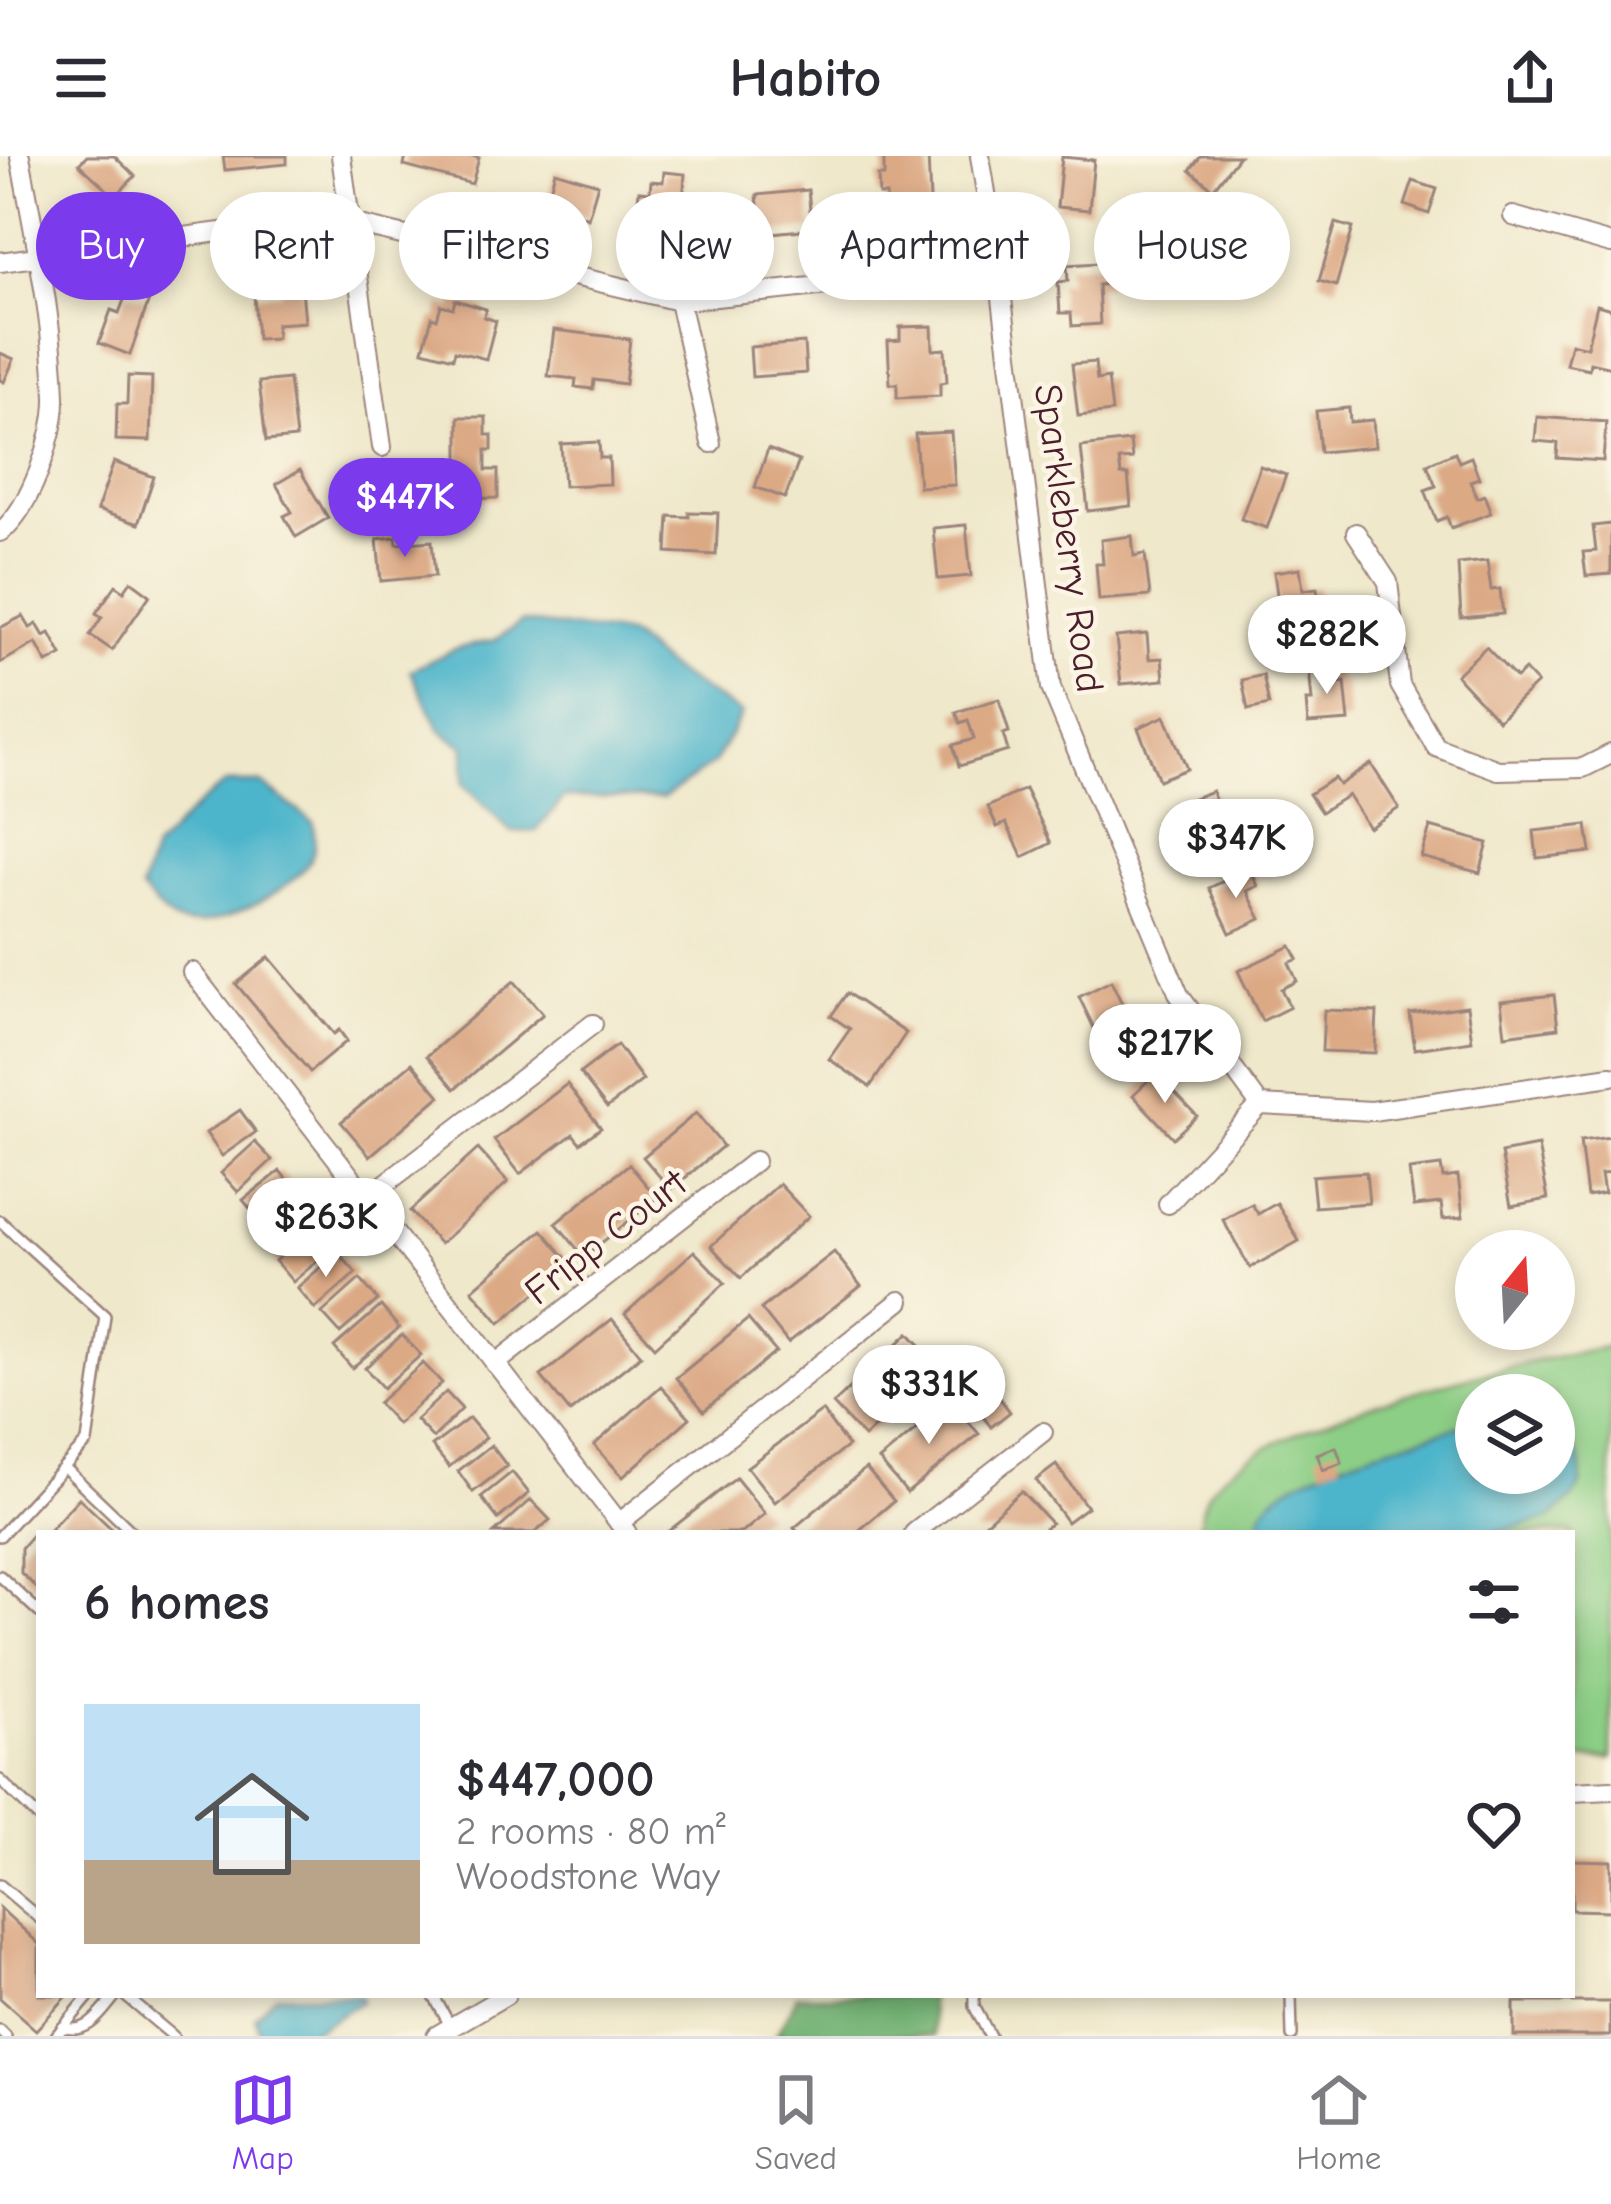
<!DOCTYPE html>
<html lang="en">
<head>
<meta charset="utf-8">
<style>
  :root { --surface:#fff; --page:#f7f7f7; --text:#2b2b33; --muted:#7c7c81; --line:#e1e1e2; --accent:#7c3aed }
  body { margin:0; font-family:"Comic Neue",sans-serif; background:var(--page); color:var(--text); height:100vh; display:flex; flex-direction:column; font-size:45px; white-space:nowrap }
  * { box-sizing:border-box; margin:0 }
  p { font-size:39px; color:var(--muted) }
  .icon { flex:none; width:66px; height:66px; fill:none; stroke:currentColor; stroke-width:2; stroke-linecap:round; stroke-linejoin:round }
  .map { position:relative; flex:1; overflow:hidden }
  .drawer { position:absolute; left:36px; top:1374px; width:1539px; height:468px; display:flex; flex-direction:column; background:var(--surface); border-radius:0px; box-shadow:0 6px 18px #0003 }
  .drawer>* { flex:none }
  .guide { position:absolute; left:36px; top:36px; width:1539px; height:108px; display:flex; gap:24px }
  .needle { width:78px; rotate:18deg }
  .buttons { position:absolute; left:1455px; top:1074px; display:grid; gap:24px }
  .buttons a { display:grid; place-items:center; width:120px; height:120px; border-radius:50%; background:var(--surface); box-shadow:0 6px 18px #0003; font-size:60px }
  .price { position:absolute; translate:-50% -102px; padding:0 27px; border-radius:42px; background:#fff; color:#222; font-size:39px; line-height:78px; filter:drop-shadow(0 3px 6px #0008) }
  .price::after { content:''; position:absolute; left:50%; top:72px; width:36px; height:27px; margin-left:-18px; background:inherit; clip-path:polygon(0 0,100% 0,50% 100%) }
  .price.current { background:var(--accent); color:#fff }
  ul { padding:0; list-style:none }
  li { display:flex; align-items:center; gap:36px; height:300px; padding:0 48px }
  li+li { border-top:3px solid var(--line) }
  li span { display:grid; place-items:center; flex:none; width:336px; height:240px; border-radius:0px; color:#555 }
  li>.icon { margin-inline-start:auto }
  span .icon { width:144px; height:144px; fill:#fffc; stroke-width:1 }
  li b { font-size:51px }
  h2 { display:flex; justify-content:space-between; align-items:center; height:144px; padding:0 48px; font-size:51px }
  .tag { padding:0 42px; border-radius:54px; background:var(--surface); box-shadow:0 6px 18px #0003; font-size:42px; line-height:108px }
  .tag.current { background:var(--accent); color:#fff }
  header { display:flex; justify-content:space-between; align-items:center; height:156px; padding:0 48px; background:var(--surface); font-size:54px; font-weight:600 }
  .tab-bar { display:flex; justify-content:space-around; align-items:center; height:168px; border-top:3px solid var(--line); background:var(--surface); font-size:33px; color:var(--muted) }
  .tab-bar a { display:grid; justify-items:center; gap:6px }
  .tab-bar .current { color:var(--accent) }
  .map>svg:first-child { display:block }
</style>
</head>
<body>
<header><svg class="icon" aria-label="menu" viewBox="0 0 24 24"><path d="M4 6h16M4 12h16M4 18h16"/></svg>Habito<svg class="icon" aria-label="share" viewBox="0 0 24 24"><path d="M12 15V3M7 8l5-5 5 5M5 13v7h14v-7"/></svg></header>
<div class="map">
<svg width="1611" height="1880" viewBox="0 0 1611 1880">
  <rect width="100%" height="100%" fill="#fcf5e5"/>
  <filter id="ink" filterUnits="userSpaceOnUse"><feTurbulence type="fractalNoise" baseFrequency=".00833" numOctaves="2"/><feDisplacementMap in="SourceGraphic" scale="24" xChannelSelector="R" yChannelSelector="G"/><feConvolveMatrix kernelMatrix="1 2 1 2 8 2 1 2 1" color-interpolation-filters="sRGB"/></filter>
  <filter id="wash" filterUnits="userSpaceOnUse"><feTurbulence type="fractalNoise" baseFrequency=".004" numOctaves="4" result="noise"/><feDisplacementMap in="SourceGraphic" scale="48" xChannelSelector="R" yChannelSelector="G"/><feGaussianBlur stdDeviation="2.7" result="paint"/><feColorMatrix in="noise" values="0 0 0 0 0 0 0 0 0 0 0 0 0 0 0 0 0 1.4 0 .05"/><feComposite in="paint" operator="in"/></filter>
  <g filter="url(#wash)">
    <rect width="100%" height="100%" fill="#efe8cb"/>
    <path fill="#8cce85" stroke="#6b7658" stroke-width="3" fill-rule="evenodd" d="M1611 1190V1603H1572V1377H1199C1200 1362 1202 1345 1211 1333 1266 1262 1520 1206 1611 1190ZM1476 1239H1554V1317H1476Z"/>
    <polygon fill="#71b172" stroke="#5e684e" stroke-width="3" points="797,1839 929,1839 933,1880 776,1880"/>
    <g fill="#4db5cb" stroke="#4c6a7b" stroke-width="3">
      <polygon points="522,466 629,479 668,512 742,558 714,607 663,642 565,641 536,675 511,676 463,628 465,591 441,575 410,515 455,493 495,484"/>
      <path d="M226 627H261L313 666C314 679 317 692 310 704 295 734 209 778 177 766 164 761 151 744 141 734L154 694 202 645Z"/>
      <path d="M1554 1263 1568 1277 1581 1306V1328L1571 1344 1549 1363 1487 1377H1261C1260 1366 1259 1359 1266 1350 1294 1311 1428 1280 1476 1266V1317H1554Z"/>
      <polygon points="276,1839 360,1839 362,1845 305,1880 261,1880 255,1861"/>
    </g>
    <g id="blocks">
      <g fill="#dca985">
        <polygon points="87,0 114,0 135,20 115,41 79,8"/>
        <polygon points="223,0 287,0 287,8 225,14"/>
        <polygon points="406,0 473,0 479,2 472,28 404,10"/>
        <polygon points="884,0 928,0 931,67 888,69 886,39 879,39 878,20 884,20"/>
        <polygon points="1201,0 1239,0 1213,33 1190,14"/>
        <polygon points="1062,1 1094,4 1089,54 1057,51"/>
        <polygon points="555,15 598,28 588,62 547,45"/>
        <polygon points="664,16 685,18 683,46 693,47 691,70 636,65 639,35 650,36 651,25 663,26"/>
        <polygon points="1413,25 1437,33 1429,58 1405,49"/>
        <polygon points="808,34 812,73 761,78 757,39"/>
        <polygon points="1336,67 1353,72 1336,130 1319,125"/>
        <polygon points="1114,106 1115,128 1098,129 1100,168 1072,170 1071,157 1060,157 1058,126 1068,125 1067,109"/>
        <polygon points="301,121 305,166 276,168 277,182 257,183 254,139 281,137 280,123"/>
        <polygon points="127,136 149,144 130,199 99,187 111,154 119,157"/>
        <polygon points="455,144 486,153 484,161 496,165 486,203 455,195 453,202 423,194 432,161 437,163 441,149 453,152"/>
        <polygon points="1597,149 1611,153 1611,211 1590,206 1589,213 1566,208 1571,187 1587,191"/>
        <polygon points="932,170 933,194 945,193 947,226 940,227 940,240 897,242 897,228 890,228 888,185 900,184 900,171"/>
        <polygon points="554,174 630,183 625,228 594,224 593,233 575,231 576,223 548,220"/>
        <polygon points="804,187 806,217 752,221 750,191"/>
        <polygon points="0,197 14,203 4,226 0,224"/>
        <polygon points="1095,206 1097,224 1108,222 1112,256 1078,260 1072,208"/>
        <polygon points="128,220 152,221 150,285 116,284 117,248 127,248"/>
        <polygon points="289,223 296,282 266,285 259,226"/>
        <polygon points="1349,252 1350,266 1373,264 1375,291 1320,296 1316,255"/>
        <polygon points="459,261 486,261 486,279 492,279 492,294 486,294 486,314 498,314 498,342 459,343"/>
        <polygon points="1537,261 1606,266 1603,305 1557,302 1558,287 1535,285"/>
        <polygon points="951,276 955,329 919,331 915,278"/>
        <polygon points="1130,285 1132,303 1119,304 1121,319 1128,319 1131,350 1088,355 1081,291"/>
        <polygon points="599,286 600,302 609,302 610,328 564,330 561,288"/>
        <polygon points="768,293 799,305 785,342 755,331"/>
        <polygon points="1455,296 1459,306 1471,301 1479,322 1470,325 1477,342 1484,339 1491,357 1451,372 1447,361 1437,365 1425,334 1436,330 1427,308"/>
        <polygon points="114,306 154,321 138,368 97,354"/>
        <polygon points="1260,310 1286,319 1267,372 1241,363"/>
        <polygon points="300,314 328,362 296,381 284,360 292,356 276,328"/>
        <polygon points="689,356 718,357 716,399 667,396 669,360 689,361"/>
        <polygon points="1611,368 1611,418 1586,420 1583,396 1596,395 1593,370"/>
        <polygon points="966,369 971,420 938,423 933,372"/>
        <polygon points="1132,380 1134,400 1145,398 1150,440 1099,444 1096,408 1103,408 1101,384"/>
        <polygon points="396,381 397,388 432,385 435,420 381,425 377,383"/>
        <polygon points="1487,405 1491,434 1500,433 1503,458 1461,462 1458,408"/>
        <polygon points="1300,412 1303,434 1317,432 1322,470 1287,474 1286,465 1273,467 1272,453 1279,453 1274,416"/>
        <polygon points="131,425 150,439 112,494 90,479 102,461 96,457 116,429 124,435"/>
        <polygon points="23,460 30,472 37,468 44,480 50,477 62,499 47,507 36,487 0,507 0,472"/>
        <polygon points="1147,478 1149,503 1162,502 1164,524 1121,528 1116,481"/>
        <polygon points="1486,491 1516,522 1525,514 1537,527 1498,564 1456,519"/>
        <polygon points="1338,509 1339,527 1345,526 1349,565 1308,568 1306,545 1312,545 1309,512"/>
        <polygon points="1263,519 1269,549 1248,554 1242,524"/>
        <polygon points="999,543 1009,576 1003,578 1008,595 959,610 953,589 974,583 968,564 960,567 956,556"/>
        <polygon points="1165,560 1187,613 1159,624 1138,572"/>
        <polygon points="1371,608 1399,652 1369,672 1348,639 1321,656 1309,638 1334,622 1339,629"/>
        <polygon points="1025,633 1051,687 1023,701 1006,667 997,671 988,651"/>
        <polygon points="1212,635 1233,697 1205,708 1200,696 1195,698 1175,649"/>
        <polygon points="1587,669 1591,696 1537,702 1534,675"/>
        <polygon points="1430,671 1488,687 1480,717 1421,701"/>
        <polygon points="1250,713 1258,730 1247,735 1261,763 1230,777 1209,732"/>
        <polygon points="1291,790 1298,803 1289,807 1297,825 1281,833 1290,851 1262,865 1238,815"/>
        <polygon points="269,801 334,878 339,874 347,885 310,916 236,828"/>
        <polygon points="514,825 543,858 455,933 427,900"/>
        <polygon points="1111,825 1135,874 1109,887 1100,869 1094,872 1079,841"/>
        <polygon points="847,837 906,877 870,931 829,903 850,873 831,860"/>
        <polygon points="1554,839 1558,872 1505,879 1501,845"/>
        <polygon points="1467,850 1472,885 1415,893 1410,858"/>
        <polygon points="1324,854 1377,856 1375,897 1322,895"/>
        <polygon points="617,889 643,924 607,952 580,917"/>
        <polygon points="412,907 440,940 370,1000 341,966"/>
        <polygon points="1156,917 1197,960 1173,982 1133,939"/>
        <polygon points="567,928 601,972 580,987 573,978 520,1018 494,984"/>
        <polygon points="240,954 256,976 222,1000 206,977"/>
        <polygon points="696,957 723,990 671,1034 643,1001"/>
        <polygon points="1611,981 1611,1017 1601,1018 1604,1037 1587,1040 1580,985"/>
        <polygon points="255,986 272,1004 238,1036 221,1017"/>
        <polygon points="1538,990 1548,1043 1511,1050 1501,997"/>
        <polygon points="478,993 508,1026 440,1088 410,1055"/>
        <polygon points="629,1008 657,1042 584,1101 556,1067"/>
        <polygon points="1441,1010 1443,1022 1458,1020 1463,1061 1443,1063 1441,1047 1414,1050 1409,1014"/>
        <polygon points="280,1015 295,1033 258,1062 243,1044"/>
        <polygon points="1366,1016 1369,1047 1315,1051 1312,1020"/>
        <polygon points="779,1028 809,1060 741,1122 711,1090"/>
        <polygon points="301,1040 317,1063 268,1097 252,1075"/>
        <polygon points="1277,1047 1299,1085 1250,1112 1223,1064 1252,1048 1258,1058"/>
        <polygon points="320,1066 338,1087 293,1126 275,1105"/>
        <polygon points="542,1074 571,1108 500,1167 472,1134"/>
        <polygon points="694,1095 725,1127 655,1191 625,1158"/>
        <polygon points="338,1096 356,1117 315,1153 297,1132"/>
        <polygon points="834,1096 861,1130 788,1187 761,1153"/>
        <polygon points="360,1123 378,1144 340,1177 322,1157"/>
        <polygon points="381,1150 399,1172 352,1212 334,1191"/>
        <polygon points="612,1163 641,1199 570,1256 541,1220"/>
        <polygon points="748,1163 776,1196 704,1255 676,1222"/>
        <polygon points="909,1177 930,1200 919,1210 929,1220 864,1281 833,1248"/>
        <polygon points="402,1179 421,1199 383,1232 365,1212"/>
        <polygon points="423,1207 442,1227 397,1268 378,1247"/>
        <polygon points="986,1223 1010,1256 991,1271 966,1238"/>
        <polygon points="661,1230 690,1262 623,1321 594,1289"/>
        <polygon points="446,1236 462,1253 433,1282 416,1264"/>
        <polygon points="951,1245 979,1278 907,1337 879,1304"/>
        <polygon points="822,1255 848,1290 775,1346 747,1311"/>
        <polygon points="469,1262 486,1282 449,1311 432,1290"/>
        <polygon points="491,1289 507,1310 473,1336 458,1315"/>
        <polygon points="1336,1291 1342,1307 1323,1314 1317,1298"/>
        <polygon points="1056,1309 1087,1351 1067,1366 1036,1324"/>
        <polygon points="866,1312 894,1345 856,1377 799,1377 794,1372"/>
        <polygon points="512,1316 529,1337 498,1363 481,1341"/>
        <polygon points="736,1322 765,1358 742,1377 666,1377"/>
        <polygon points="1021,1335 1051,1367 1040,1377 974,1377"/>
        <polygon points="79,1342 116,1377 47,1377"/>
        <polygon points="531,1344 550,1364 535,1377 494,1377"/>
        <polygon points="33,1378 39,1383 39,1434 21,1417 21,1392"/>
        <polygon points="1572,1704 1611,1705 1611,1755 1572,1754"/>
        <polygon points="0,1752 39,1788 39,1839 68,1839 36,1874 0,1842"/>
        <rect x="1514" y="1846" width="96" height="34"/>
      </g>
    </g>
  </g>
  <g filter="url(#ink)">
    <use href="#blocks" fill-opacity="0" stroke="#9c847b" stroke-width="3"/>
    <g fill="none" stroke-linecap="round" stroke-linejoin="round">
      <defs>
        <g id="service">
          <polyline points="0,1065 105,1160 87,1286 0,1380"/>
          <polyline points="64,1311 133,1377"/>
          <polyline points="0,1420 39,1456"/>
          <polyline points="0,1624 39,1662"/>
          <polyline points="0,1729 39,1762"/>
          <polyline points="124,1839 173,1880"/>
          <polyline points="433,1839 451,1871"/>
          <polyline points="974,1839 974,1850 990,1880"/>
          <polyline points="1291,1839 1292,1880"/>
          <path d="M63 1871C88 1880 101 1857 116 1839"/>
          <polyline points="0,1874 6,1880"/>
          <polyline points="56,1880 90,1839"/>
        </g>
        <g id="minor">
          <polyline points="341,0 382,291"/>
          <polyline points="980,0 998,111 1051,532 1179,839 1260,949"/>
          <polyline points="1513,60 1611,88"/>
          <polyline points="0,106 293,66 351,67 679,145 998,111"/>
          <polyline points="679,145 711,287"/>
          <path d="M0 376C30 354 56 279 55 241 53 161 34 79 20 0"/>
          <polyline points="1356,377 1388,426 1400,529 1436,591 1498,614 1583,612 1611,598"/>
          <polyline points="192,816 627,1377"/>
          <polyline points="1260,949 1372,955 1611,920"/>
          <polyline points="367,1042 593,868"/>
          <polyline points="1168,1048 1260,949"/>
          <polyline points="495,1208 755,1005"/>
          <polyline points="619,1367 900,1145"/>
          <polyline points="914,1377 1043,1276"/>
          <polyline points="1572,1636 1611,1634"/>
          <polyline points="436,1880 506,1839"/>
        </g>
      </defs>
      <use href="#service" stroke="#9c847b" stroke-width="14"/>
      <use href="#minor" stroke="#9c847b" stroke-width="22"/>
      <use href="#service" stroke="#fff" stroke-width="9"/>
      <use href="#minor" stroke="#fff" stroke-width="18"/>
    </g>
  </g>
  <g text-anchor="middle" stroke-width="9" stroke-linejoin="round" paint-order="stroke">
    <g font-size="39" fill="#4a1f2b" stroke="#fcf5e5">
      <text transform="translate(1070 382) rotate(82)" y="14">Sparkleberry Road</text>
      <text transform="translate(605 1080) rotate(-38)" y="14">Fripp Court</text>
    </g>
  </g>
</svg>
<div class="buttons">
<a><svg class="needle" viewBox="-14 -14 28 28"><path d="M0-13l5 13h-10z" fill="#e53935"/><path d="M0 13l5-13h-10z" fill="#7c7c81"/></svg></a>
<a><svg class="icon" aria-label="layers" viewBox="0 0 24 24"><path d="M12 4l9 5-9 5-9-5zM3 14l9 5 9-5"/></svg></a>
</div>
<b class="price current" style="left:405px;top:404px">$447K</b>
<b class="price" style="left:1327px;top:541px">$282K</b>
<b class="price" style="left:1236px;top:745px">$347K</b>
<b class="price" style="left:1165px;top:950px">$217K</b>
<b class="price" style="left:326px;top:1124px">$263K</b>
<b class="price" style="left:929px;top:1291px">$331K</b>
<div class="guide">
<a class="tag current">Buy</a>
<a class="tag">Rent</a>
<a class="tag">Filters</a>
<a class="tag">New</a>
<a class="tag">Apartment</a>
<a class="tag">House</a>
</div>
<section class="drawer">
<h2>6 homes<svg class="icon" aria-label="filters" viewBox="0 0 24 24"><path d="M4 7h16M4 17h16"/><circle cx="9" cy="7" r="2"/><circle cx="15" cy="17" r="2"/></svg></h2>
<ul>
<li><span style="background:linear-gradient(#bfe0f5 65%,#b9a48a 0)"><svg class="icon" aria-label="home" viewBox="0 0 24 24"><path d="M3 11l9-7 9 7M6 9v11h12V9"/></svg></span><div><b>$447,000</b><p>2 rooms · 80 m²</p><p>Woodstone Way</p></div><svg class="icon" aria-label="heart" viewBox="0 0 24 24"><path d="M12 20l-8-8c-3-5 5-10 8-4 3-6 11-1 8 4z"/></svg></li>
</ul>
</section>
</div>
<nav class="tab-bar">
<a class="current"><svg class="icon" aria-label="map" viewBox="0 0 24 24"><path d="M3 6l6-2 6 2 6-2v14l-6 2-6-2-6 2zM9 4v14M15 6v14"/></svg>Map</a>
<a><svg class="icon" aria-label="saved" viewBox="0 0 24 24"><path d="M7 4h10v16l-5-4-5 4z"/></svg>Saved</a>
<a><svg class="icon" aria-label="home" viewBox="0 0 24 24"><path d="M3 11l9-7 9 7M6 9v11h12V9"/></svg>Home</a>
</nav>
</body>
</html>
